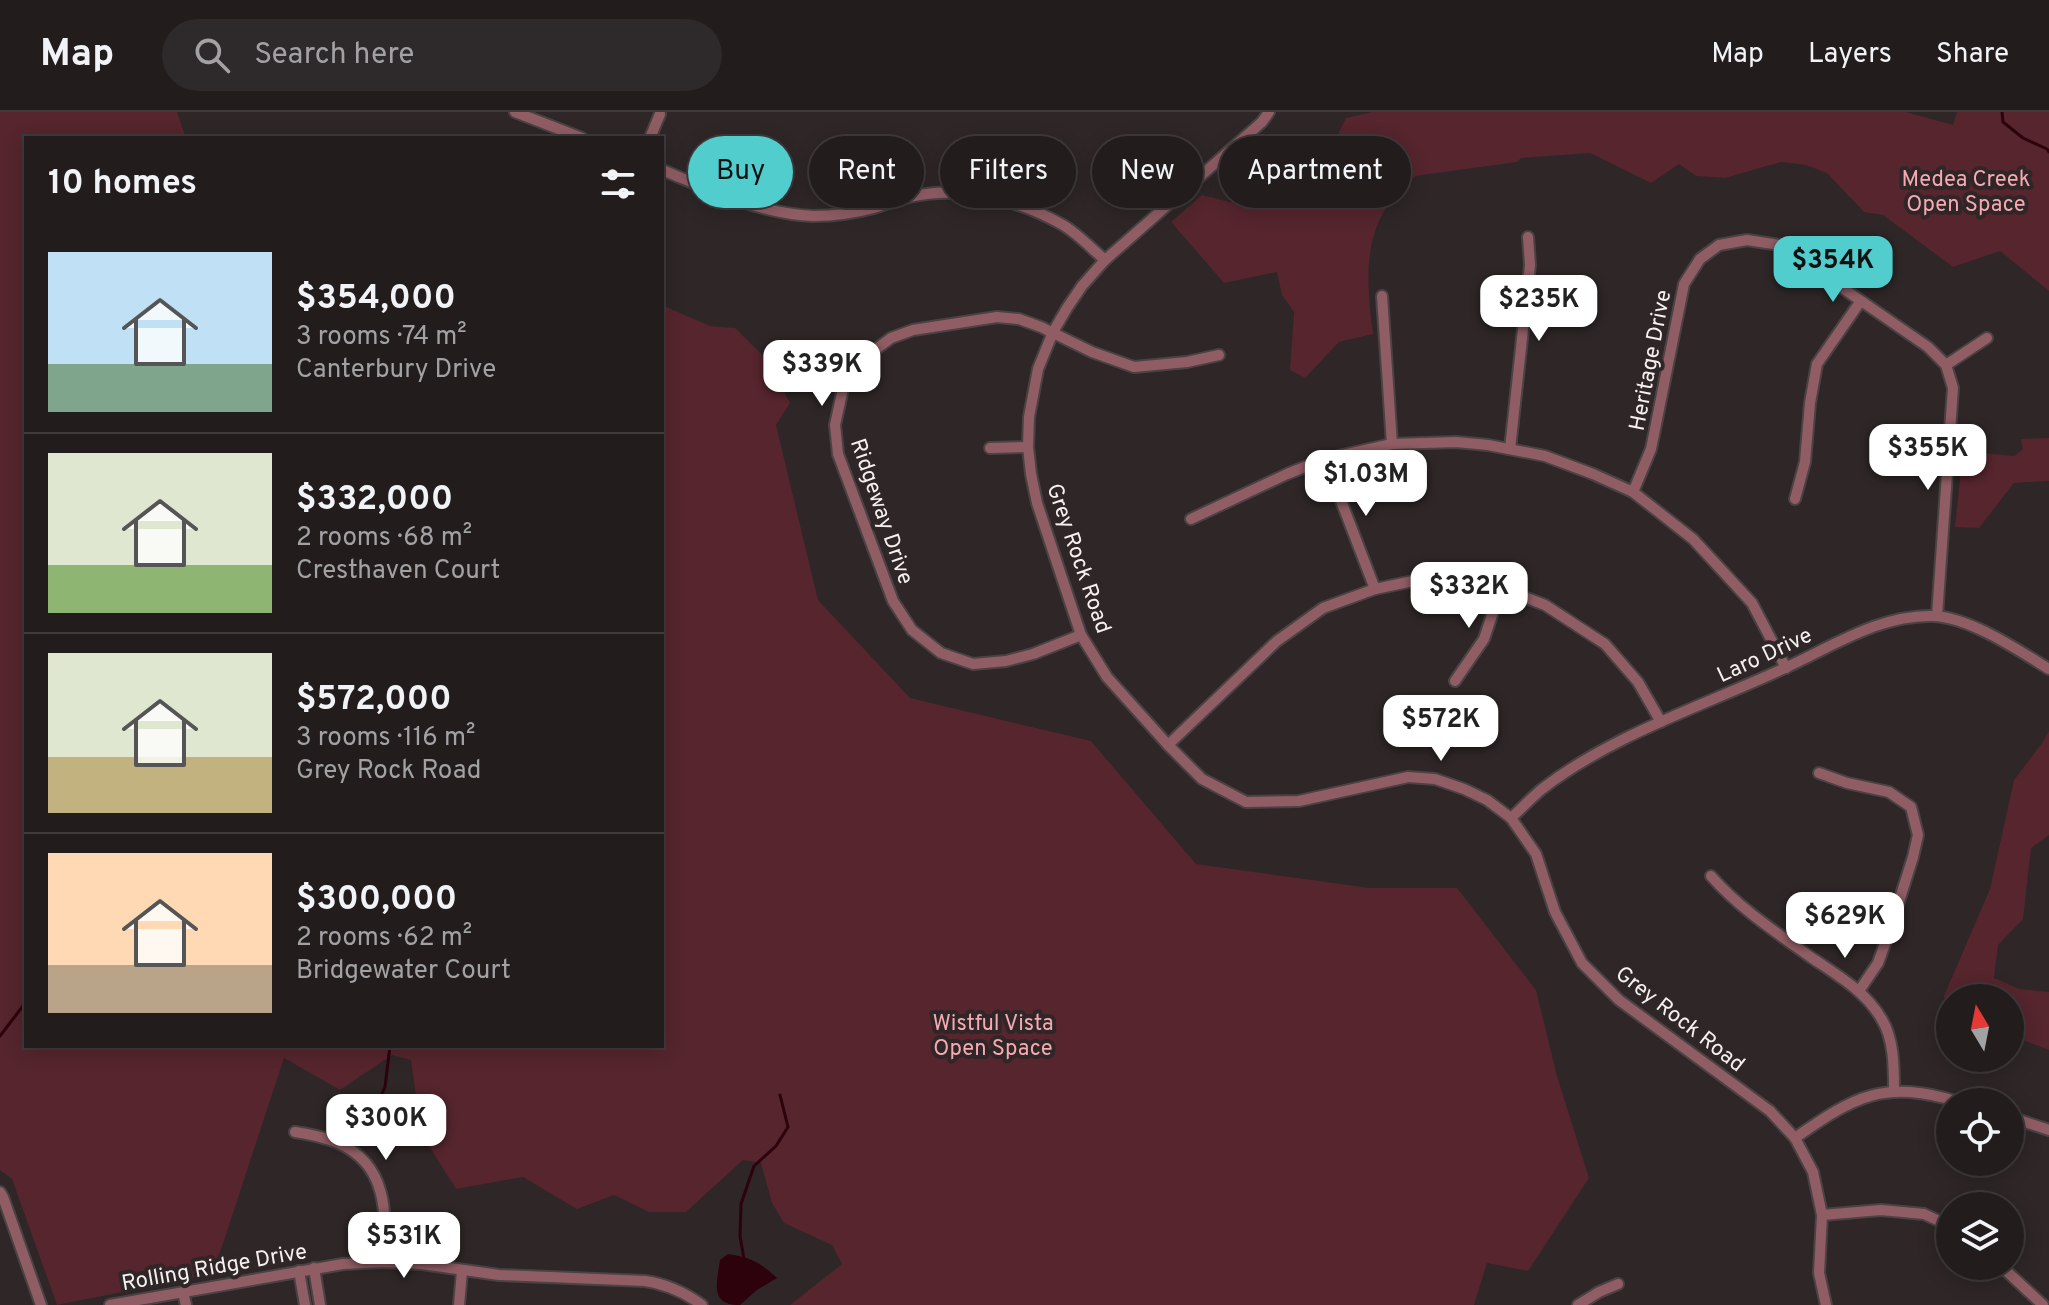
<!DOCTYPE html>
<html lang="en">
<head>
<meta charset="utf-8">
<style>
  :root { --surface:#221c1d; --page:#2e292a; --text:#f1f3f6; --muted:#a2a1a4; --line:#3f3a3b; --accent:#52cdcd }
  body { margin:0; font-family:Overpass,sans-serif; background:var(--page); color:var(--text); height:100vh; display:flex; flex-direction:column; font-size:30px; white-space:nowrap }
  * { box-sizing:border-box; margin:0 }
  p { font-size:26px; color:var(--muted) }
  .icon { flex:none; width:44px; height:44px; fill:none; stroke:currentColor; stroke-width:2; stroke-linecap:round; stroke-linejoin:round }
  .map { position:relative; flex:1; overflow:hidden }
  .side { position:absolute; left:24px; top:24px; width:640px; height:912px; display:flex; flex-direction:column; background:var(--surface); border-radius:0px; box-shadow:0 4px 20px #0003,0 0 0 2px var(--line) }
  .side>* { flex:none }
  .top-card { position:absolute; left:688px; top:24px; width:760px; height:72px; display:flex; gap:16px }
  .needle { width:52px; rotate:350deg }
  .fabs { position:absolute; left:1936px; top:872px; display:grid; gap:16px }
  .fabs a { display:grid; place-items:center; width:88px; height:88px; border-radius:50%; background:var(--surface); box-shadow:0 4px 20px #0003,0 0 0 2px var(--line); font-size:40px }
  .price { position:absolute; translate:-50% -68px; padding:0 18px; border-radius:16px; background:#fff; color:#222; font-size:26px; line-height:52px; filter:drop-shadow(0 2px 4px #0008) }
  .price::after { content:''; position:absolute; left:50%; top:48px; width:24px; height:18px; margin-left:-12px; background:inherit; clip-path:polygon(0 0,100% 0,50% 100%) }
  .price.current { background:var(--accent); color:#111 }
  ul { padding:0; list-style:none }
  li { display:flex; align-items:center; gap:24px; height:200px; padding:0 24px }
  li+li { border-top:2px solid var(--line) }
  li span { display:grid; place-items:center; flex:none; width:224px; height:160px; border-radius:0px; color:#555 }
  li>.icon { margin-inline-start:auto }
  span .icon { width:96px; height:96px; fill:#fffc; stroke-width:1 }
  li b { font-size:34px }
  h2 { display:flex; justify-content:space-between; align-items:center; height:96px; padding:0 24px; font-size:34px }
  .tag { padding:0 28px; border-radius:36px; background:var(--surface); box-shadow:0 4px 20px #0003,0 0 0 2px var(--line); font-size:28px; line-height:72px }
  .tag.current { background:var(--accent); color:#111 }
  header { display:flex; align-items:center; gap:48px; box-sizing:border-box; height:112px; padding:0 40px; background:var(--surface); border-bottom:2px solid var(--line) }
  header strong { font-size:38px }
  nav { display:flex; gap:44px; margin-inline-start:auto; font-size:28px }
  .search { width:560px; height:72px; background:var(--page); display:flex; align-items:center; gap:20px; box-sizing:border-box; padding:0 28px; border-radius:44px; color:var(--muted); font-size:30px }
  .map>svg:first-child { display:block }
</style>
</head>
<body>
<header>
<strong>Map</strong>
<div class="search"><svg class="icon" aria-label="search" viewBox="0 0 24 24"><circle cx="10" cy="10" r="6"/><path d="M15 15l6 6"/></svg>Search here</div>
<nav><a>Map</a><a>Layers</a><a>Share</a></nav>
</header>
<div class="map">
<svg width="2049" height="1193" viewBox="0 0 2049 1193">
  <rect width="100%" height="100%" fill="#2e2627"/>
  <g fill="#56252e">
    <polygon points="0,0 177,0 185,23 184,26 26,26 26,934 662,934 662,193 710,214 735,216 768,249 790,291 776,313 818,488 910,586 1091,629 1196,752 1370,776 1457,776 1536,878 1557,964 1589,1066 1528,1159 1487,1151 1474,1193 790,1193 842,1152 832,1133 784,1111 772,1091 761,1051 743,1048 686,1100 649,1100 614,1083 577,1097 523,1065 456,1077 421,1021 411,948 392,943 340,978 284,946 213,1162 57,1193 12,1067 0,1058"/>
    <path d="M1372 0H1906L1953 13 1957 0H2049V179L2000 139 1953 155 1883 103 1864 100 1827 61 1806 53 1781 50 1725 66 1696 64 1679 52 1651 71 1590 41 1521 46 1517 50 1415 64C1404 76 1389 89 1382 103 1363 140 1368 183 1373 222L1339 230 1305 266 1290 258 1294 200 1282 183 1277 160 1224 171 1171 110 1202 83 1245 94 1311 77 1346 6Z"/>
    <polygon points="2049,326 2049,369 2014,371 1979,416 1955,415 1963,339 2014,344 2023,337 2021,327"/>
    <polygon points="2049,619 2049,723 2031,736 2023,807 1998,833 1994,866 2019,877 2049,880 2049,938 2010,923 2010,886 1950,886 1950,900 1947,899 1944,884 1990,777 2014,668 2042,631"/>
  </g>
  <g fill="#2e020d">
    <path d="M368 996H375C379 1010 377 1019 372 1032H358L342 1025C351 1016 357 1005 368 996Z"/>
    <path d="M728 1142C750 1145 761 1151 777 1166L757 1178 740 1193C709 1193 717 1171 720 1148Z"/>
  </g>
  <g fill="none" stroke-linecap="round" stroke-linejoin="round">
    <g stroke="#2e020d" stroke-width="3">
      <polyline points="2002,0 2003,10 2023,26 2047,37 2049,40"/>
      <polyline points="0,924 26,890"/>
      <polyline points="374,999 385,975 390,934"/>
      <polyline points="744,1147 740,1124 741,1092 754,1054 776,1034 788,1015 780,983"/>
    </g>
    <defs>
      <g id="street">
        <polyline points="515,0 582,26"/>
        <polyline points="1269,0 1262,10 1105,148 1082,174 1067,196 1053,220 1038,257 1029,305 1028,335 1031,362 1037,391 1081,523 1107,565 1168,633 1202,667 1246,690 1299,689 1408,665 1435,667 1464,677 1487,688 1511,706 1536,742 1555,800 1582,851 1619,888 1770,999 1795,1026 1813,1060 1822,1103 1819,1161 1826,1193"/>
        <polyline points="650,26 660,2"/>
        <path d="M662 58C711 78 760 102 814 104 834 104 855 101 874 96 886 92 897 87 909 85 961 73 1017 87 1063 113 1078 122 1092 137 1105 148"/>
        <polyline points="1382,184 1392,332"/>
        <polyline points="1946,253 1987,226"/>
        <polyline points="990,336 1028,335"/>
        <polyline points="1510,337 1530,153 1528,125"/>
        <polyline points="1325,347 1375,477"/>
        <polyline points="1633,380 1651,337 1684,172 1700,147 1719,133 1747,128 1780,133 1928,235 1946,253 1953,276 1937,504"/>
        <polyline points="1795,387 1805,350 1810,291 1817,252 1860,190"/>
        <polyline points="1191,407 1287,362 1325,347 1392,332 1456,330 1488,333 1545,344 1593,362 1633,380 1693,427 1752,491 1786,556"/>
        <polyline points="1081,523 1033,542 1006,549 973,552 941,541 912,518 893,489 838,342 835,313 844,272 863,247 891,226 913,218 997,205 1019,207 1041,215 1092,240 1134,255 1187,250 1219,243"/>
        <polyline points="1455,569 1484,527 1501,476"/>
        <polyline points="1168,633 1277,529 1323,496 1375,477 1413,469 1462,469 1501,476 1545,493 1605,532 1638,570 1661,610"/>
        <polyline points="1819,661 1847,671 1889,680 1911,695 1918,723 1913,745 1891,815 1878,851 1859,879"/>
        <path d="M1511 706C1521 697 1531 686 1542 677 1613 622 1706 593 1787 555 1833 534 1881 502 1934 504 1971 506 2018 538 2049 557"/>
        <path d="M1711 764C1739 796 1777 821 1812 846 1837 863 1865 879 1881 906 1894 926 1894 955 1894 978"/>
        <polyline points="2010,1005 2049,1018"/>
        <path d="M295 1020C309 1022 324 1025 338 1031 389 1053 386 1103 384 1150"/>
        <path d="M1795 1026C1855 984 1884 967 1959 990"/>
        <polyline points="0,1080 3,1085 41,1193"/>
        <polyline points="1822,1103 1881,1098 1924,1102 1950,1114"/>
        <polyline points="2001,1154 2043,1193"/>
        <polyline points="314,1156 320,1193"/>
        <polyline points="299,1159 305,1193"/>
        <polyline points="183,1180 186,1193"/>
        <path d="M110 1193 343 1152 384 1150 422 1152 499 1163 645 1169C667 1172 684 1180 702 1193"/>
        <polyline points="459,1193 462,1159"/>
        <polyline points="1578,1193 1599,1180 1618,1172"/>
      </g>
    </defs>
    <use href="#street" stroke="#4a4243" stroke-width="14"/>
    <use href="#street" stroke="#915d65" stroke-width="10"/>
  </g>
  <g text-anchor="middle" stroke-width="8" stroke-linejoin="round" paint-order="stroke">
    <g font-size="22" fill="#f8a8b3" stroke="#2e2627">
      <text x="1966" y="74">Medea Creek<tspan x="1966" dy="25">Open Space</tspan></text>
      <text x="993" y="918">Wistful Vista<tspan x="993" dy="25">Open Space</tspan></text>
    </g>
    <g font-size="22" fill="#f6f1f1" stroke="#2e2627">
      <text transform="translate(1649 248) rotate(-79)" y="8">Heritage Drive</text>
      <text transform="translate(883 399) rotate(71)" y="8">Ridgeway Drive</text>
      <text transform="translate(1080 446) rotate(71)" y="8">Grey Rock Road</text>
      <text transform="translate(1764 542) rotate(-25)" y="8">Laro Drive</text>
      <text transform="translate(1681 906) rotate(38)" y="8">Grey Rock Road</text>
      <text transform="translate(214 1154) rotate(-10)" y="8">Rolling Ridge Drive</text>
    </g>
  </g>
</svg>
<div class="fabs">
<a><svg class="needle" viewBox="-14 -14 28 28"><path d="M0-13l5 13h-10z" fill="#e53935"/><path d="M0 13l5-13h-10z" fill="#a2a1a4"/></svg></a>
<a><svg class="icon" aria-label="locate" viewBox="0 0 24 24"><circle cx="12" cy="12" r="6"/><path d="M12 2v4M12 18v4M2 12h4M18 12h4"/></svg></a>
<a><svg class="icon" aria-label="layers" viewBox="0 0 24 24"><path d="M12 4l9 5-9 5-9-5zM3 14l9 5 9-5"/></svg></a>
</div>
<b class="price current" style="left:1833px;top:192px">$354K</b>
<b class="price" style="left:1539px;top:231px">$235K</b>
<b class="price" style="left:822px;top:296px">$339K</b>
<b class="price" style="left:1928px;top:380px">$355K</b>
<b class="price" style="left:1366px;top:406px">$1.03M</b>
<b class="price" style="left:1469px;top:518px">$332K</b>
<b class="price" style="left:1441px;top:651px">$572K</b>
<b class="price" style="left:1845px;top:848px">$629K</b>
<b class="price" style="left:386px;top:1050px">$300K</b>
<b class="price" style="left:404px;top:1168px">$531K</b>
<div class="top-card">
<a class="tag current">Buy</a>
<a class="tag">Rent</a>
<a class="tag">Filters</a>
<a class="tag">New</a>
<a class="tag">Apartment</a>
</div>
<section class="side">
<h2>10 homes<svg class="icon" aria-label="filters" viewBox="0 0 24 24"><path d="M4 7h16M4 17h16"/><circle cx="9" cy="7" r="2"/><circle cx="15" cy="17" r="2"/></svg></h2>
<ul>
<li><span style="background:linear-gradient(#bfe0f5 70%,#7fa58c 0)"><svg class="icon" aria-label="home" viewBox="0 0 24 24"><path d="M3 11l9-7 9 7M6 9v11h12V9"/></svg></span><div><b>$354,000</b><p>3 rooms · 74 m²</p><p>Canterbury Drive</p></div></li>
<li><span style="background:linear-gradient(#dfe7d0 70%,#8fb573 0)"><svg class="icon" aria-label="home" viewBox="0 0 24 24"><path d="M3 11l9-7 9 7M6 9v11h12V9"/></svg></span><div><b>$332,000</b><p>2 rooms · 68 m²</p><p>Cresthaven Court</p></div></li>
<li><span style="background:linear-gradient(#dfe7d0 65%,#c2b280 0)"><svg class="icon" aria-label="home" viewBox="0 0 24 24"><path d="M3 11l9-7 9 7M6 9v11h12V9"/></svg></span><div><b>$572,000</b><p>3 rooms · 116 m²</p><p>Grey Rock Road</p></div></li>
<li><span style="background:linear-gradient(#ffd9b3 70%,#b9a48a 0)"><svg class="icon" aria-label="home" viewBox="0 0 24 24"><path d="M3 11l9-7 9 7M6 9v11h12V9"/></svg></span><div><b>$300,000</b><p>2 rooms · 62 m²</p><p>Bridgewater Court</p></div></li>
</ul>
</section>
</div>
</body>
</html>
